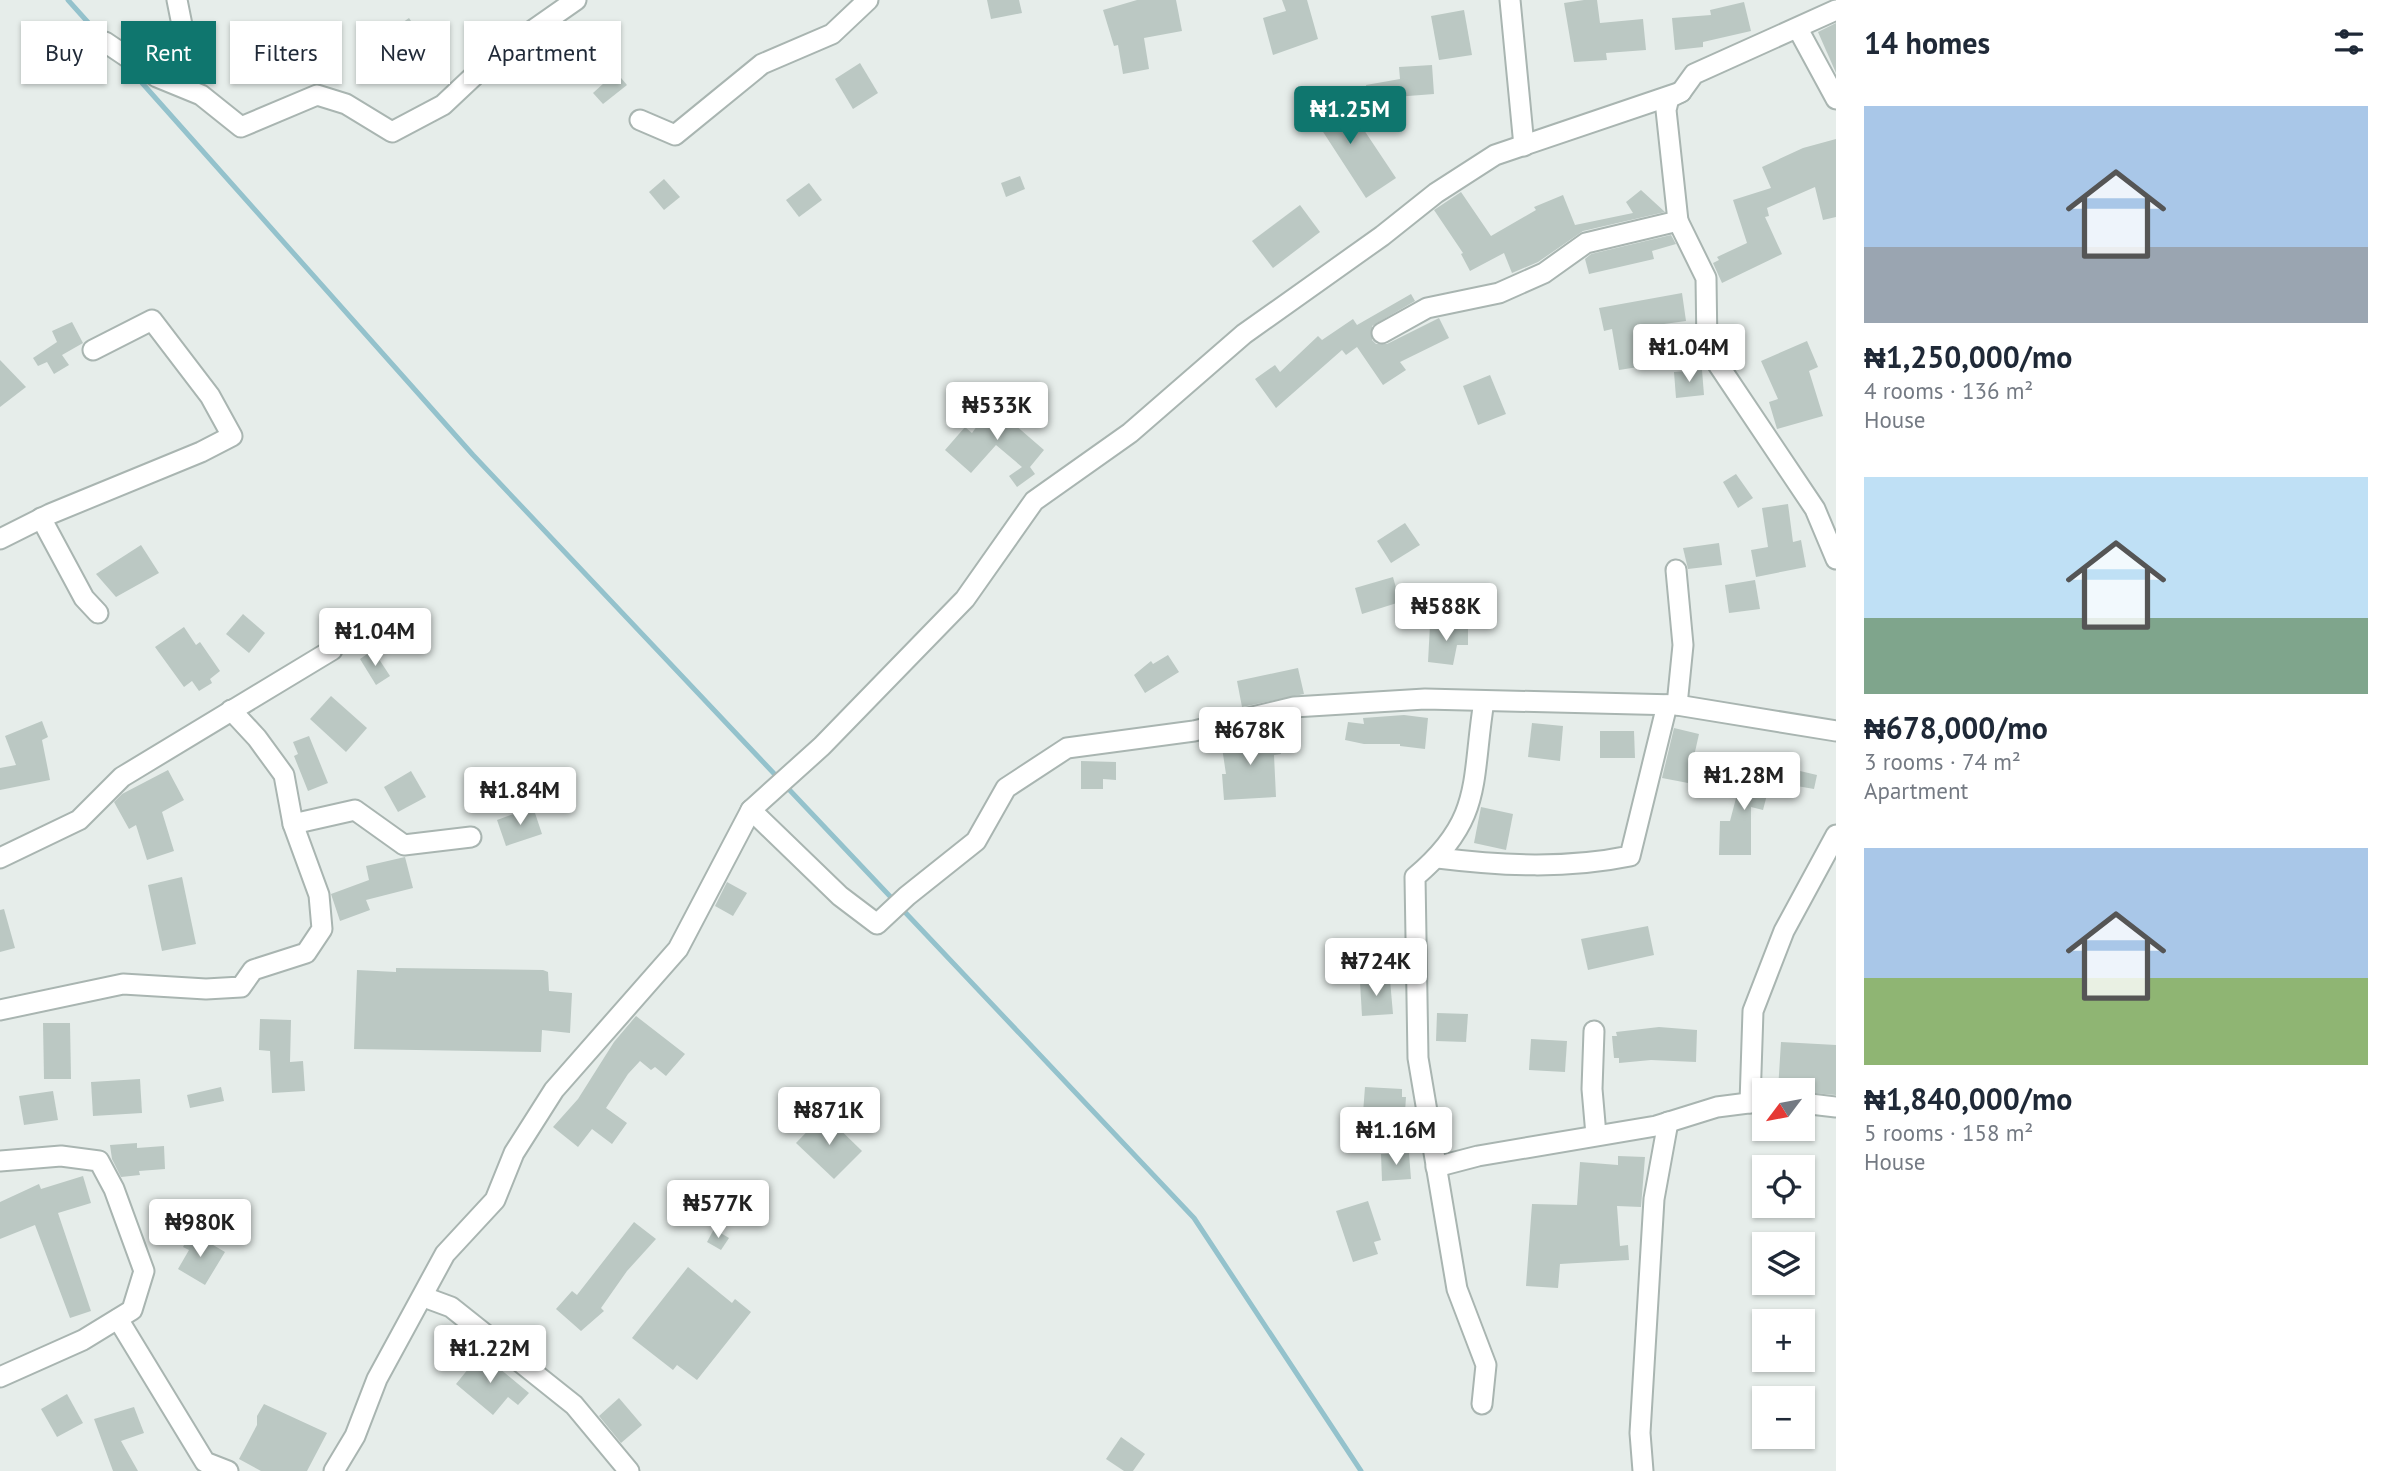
<!DOCTYPE html>
<html lang="en">
<head>
<meta charset="utf-8">
<style>
  :root { --surface:#fff; --page:#f6f6f7; --text:#1f2937; --muted:#747a83; --accent:#0f766e }
  body { margin:0; font-family:"PT Sans",sans-serif; background:var(--page); color:var(--text); height:100vh; display:flex; flex-direction:column; font-size:26px; white-space:nowrap }
  * { box-sizing:border-box; margin:0 }
  p { font-size:23px; color:var(--muted) }
  .icon { flex:none; width:38px; height:38px; fill:none; stroke:currentColor; stroke-width:2; stroke-linecap:round; stroke-linejoin:round }
  .map { position:relative; flex:1; overflow:hidden }
  .drawer { display:flex; flex-direction:column; background:var(--surface); width:560px }
  .drawer>* { flex:none }
  .hud { position:absolute; left:21px; top:21px; width:665px; height:63px; display:flex; gap:14px }
  .needle { width:46px; rotate:238deg }
  .tools { position:absolute; left:1752px; top:1078px; display:grid; gap:14px }
  .tools a { display:grid; place-items:center; width:63px; height:63px; border-radius:0px; background:var(--surface); box-shadow:0 2px 5px #0004; font-size:35px }
  .price { position:absolute; translate:-50% -60px; padding:0 16px; border-radius:7px; background:#fff; color:#222; font-size:23px; line-height:46px; filter:drop-shadow(0 2px 4px #0008) }
  .price::after { content:''; position:absolute; left:50%; top:42px; width:21px; height:16px; margin-left:-10px; background:inherit; clip-path:polygon(0 0,100% 0,50% 100%) }
  .price.on { background:var(--accent); color:#fff }
  ul { padding:0; list-style:none }
  li { display:grid; align-content:center; gap:14px; height:371px; padding:0 28px }
  li span { display:grid; place-items:center; height:217px; border-radius:0px; color:#555 }
  li>.icon { margin-inline-start:auto }
  span .icon { width:126px; height:126px; fill:#fffc; stroke-width:1 }
  li b { font-size:30px }
  h2 { display:flex; justify-content:space-between; align-items:center; height:84px; padding:0 28px; font-size:30px }
  .tag { padding:0 24px; border-radius:0px; background:var(--surface); box-shadow:0 2px 5px #0004; font-size:24px; line-height:63px }
  .tag.on { background:var(--accent); color:#fff }
  main { display:flex; flex:1; min-height:0 }
  .map>svg:first-child { display:block }
</style>
</head>
<body>
<main>
<div class="map">
<svg width="1836" height="1471" viewBox="0 0 1836 1471">
  <rect width="100%" height="100%" fill="#e6edea"/>
  <g fill="none" stroke-linecap="round" stroke-linejoin="round">
    <g stroke="#94c2cc" stroke-width="5">
      <polyline points="68,0 102,38"/>
      <polyline points="127,66 473,455 1194,1218 1361,1471"/>
    </g>
  </g>
  <g fill="#bbc8c3">
    <polygon points="987,0 1019,0 1022,13 991,19"/>
    <polygon points="1137,0 1176,0 1182,31 1144,38 1149,69 1123,74 1118,45 1114,46 1103,10"/>
    <polygon points="1282,0 1307,0 1318,39 1273,55 1263,18 1286,11"/>
    <polygon points="1584,0 1597,0 1600,23 1643,19 1646,50 1606,53 1607,60 1574,62 1564,3"/>
    <polygon points="1744,2 1751,31 1703,42 1703,47 1675,50 1672,18 1711,15 1710,10"/>
    <polygon points="1464,10 1472,55 1439,60 1431,16"/>
    <polygon points="409,18 440,64 417,79 386,34"/>
    <polygon points="1836,23 1836,73 1818,32"/>
    <polygon points="860,63 878,93 853,109 835,79"/>
    <polygon points="1432,65 1434,94 1395,97 1398,113 1372,118 1366,85 1400,79 1399,67"/>
    <polygon points="616,72 627,85 603,104 593,93"/>
    <polygon points="1329,95 1346,130 1358,121 1396,178 1366,198 1316,121 1304,127 1296,111"/>
    <polygon points="1836,139 1836,217 1823,220 1815,187 1767,208 1769,216 1765,217 1782,254 1722,283 1713,263 1719,260 1717,257 1747,243 1733,200 1771,188 1762,167 1803,148"/>
    <polygon points="1020,176 1025,189 1006,197 1001,183"/>
    <polygon points="664,179 680,197 664,210 649,192"/>
    <polygon points="809,183 822,200 799,217 786,200"/>
    <polygon points="1641,190 1665,212 1583,231 1538,262 1512,273 1504,253 1470,271 1461,254 1463,253 1434,210 1461,192 1491,236 1536,210 1534,207 1563,195 1575,225 1633,213 1626,202"/>
    <polygon points="1300,205 1320,232 1273,268 1252,241"/>
    <polygon points="1671,235 1676,244 1652,251 1654,259 1589,274 1585,259 1591,254"/>
    <polygon points="1682,293 1686,321 1664,324 1670,362 1619,370 1612,329 1604,331 1599,308"/>
    <polygon points="1411,294 1415,301 1372,326 1372,340 1376,344 1387,344 1439,318 1449,338 1400,362 1406,370 1383,385 1357,347 1346,355 1342,350 1276,408 1255,379 1275,365 1280,372 1318,336 1322,340 1353,319 1357,325"/>
    <polygon points="72,322 83,343 62,355 69,365 54,374 47,362 38,366 33,358 57,342 52,331"/>
    <polygon points="1807,341 1818,367 1809,371 1823,416 1777,429 1769,402 1778,399 1761,361"/>
    <polygon points="0,360 26,387 0,407"/>
    <polygon points="1702,370 1704,395 1676,398 1674,372"/>
    <polygon points="1490,375 1506,414 1478,425 1463,386"/>
    <polygon points="997,398 1021,415 1014,424 1044,450 1030,467 1035,474 1017,487 1009,476 1022,467 996,445 971,473 945,450 965,427 972,433"/>
    <polygon points="1736,474 1753,498 1738,508 1723,482"/>
    <polygon points="1788,504 1793,542 1801,540 1806,567 1756,577 1751,550 1768,547 1762,508"/>
    <polygon points="1405,523 1420,545 1391,563 1377,541"/>
    <polygon points="1719,543 1722,565 1688,569 1683,548"/>
    <polygon points="141,545 159,573 116,597 96,574"/>
    <polygon points="1393,577 1400,602 1362,614 1355,588"/>
    <polygon points="1755,580 1760,609 1729,613 1725,585"/>
    <polygon points="243,614 265,633 249,653 226,634"/>
    <polygon points="1430,625 1468,625 1468,645 1457,645 1453,665 1428,662"/>
    <polygon points="184,627 196,645 200,642 220,671 210,679 212,683 199,691 192,681 184,687 155,647"/>
    <polygon points="373,650 390,676 376,685 360,659"/>
    <polygon points="1168,655 1179,672 1145,693 1134,675 1151,661 1153,664"/>
    <polygon points="1298,668 1304,694 1242,707 1237,681"/>
    <polygon points="331,696 367,728 346,752 310,719"/>
    <polygon points="1404,715 1428,718 1425,749 1400,746 1400,744 1364,744 1345,740 1348,722 1364,724 1363,718"/>
    <polygon points="42,721 48,737 42,740 50,780 0,790 0,768 16,765 5,736"/>
    <polygon points="1532,723 1563,726 1560,761 1528,757"/>
    <polygon points="1674,728 1699,734 1688,783 1662,778"/>
    <polygon points="1600,731 1634,731 1635,758 1600,758"/>
    <polygon points="1278,732 1281,754 1274,755 1276,797 1224,800 1222,774 1226,774 1221,741"/>
    <polygon points="309,736 328,783 308,791 294,756 298,754 293,742"/>
    <polygon points="1081,761 1116,762 1116,780 1103,779 1103,789 1081,789"/>
    <polygon points="1745,764 1773,772 1763,810 1751,807 1751,855 1719,855 1720,821 1730,821"/>
    <polygon points="168,770 184,800 162,812 174,851 147,860 136,825 129,829 114,802 122,794"/>
    <polygon points="411,771 426,797 398,812 384,787"/>
    <polygon points="1800,771 1817,775 1814,789 1797,786"/>
    <polygon points="533,807 542,834 506,846 497,820"/>
    <polygon points="1481,807 1513,814 1506,850 1474,843"/>
    <polygon points="405,857 413,888 366,900 370,910 340,921 331,894 369,880 366,866"/>
    <polygon points="182,877 196,944 162,951 148,885"/>
    <polygon points="727,882 747,893 733,916 715,906"/>
    <polygon points="4,909 15,948 0,952 0,910"/>
    <polygon points="1648,926 1654,955 1588,970 1581,939"/>
    <polygon points="396,968 543,970 548,972 549,991 572,993 570,1033 542,1030 541,1052 354,1049 357,970 396,972"/>
    <polygon points="1390,980 1393,1014 1362,1016 1360,982"/>
    <polygon points="1437,1013 1468,1014 1466,1042 1436,1041"/>
    <polygon points="636,1016 685,1054 666,1076 655,1067 651,1070 640,1061 628,1074 606,1108 627,1123 612,1144 592,1129 578,1147 553,1127 578,1099 614,1042"/>
    <polygon points="260,1019 291,1020 290,1062 303,1061 305,1091 272,1093 270,1051 259,1050"/>
    <polygon points="43,1023 70,1023 71,1079 44,1079"/>
    <polygon points="1659,1027 1697,1030 1696,1062 1651,1060 1619,1063 1619,1058 1614,1058 1612,1036 1617,1036 1616,1032"/>
    <polygon points="1531,1039 1567,1041 1565,1072 1529,1070"/>
    <polygon points="1781,1042 1836,1045 1836,1095 1778,1090"/>
    <polygon points="140,1079 142,1113 93,1116 91,1082"/>
    <polygon points="221,1087 224,1101 190,1108 187,1095"/>
    <polygon points="1365,1087 1402,1089 1402,1097 1406,1097 1405,1112 1401,1112 1401,1116 1363,1113"/>
    <polygon points="53,1091 58,1120 24,1125 19,1096"/>
    <polygon points="824,1114 862,1151 834,1179 796,1143"/>
    <polygon points="137,1143 137,1148 164,1146 165,1169 139,1171 140,1175 121,1177 112,1159 110,1145"/>
    <polygon points="1409,1153 1411,1179 1382,1181 1381,1154"/>
    <polygon points="1618,1156 1645,1157 1641,1207 1617,1206 1620,1246 1628,1245 1629,1260 1560,1264 1558,1288 1526,1286 1532,1204 1577,1205 1580,1162 1618,1165"/>
    <polygon points="83,1176 91,1203 58,1213 91,1311 70,1318 35,1225 0,1239 0,1202 39,1184 41,1189"/>
    <polygon points="1368,1201 1381,1240 1374,1242 1378,1254 1353,1262 1336,1211"/>
    <polygon points="634,1222 656,1239 627,1271 601,1308 604,1311 581,1331 556,1309 572,1291 577,1295"/>
    <polygon points="714,1229 729,1238 721,1250 707,1242"/>
    <polygon points="191,1232 225,1252 205,1285 178,1269 189,1250 183,1247"/>
    <polygon points="688,1267 732,1303 735,1299 751,1312 697,1380 677,1365 673,1370 632,1338"/>
    <polygon points="481,1353 529,1393 518,1405 508,1397 493,1415 456,1384"/>
    <polygon points="67,1394 83,1423 57,1437 41,1409"/>
    <polygon points="619,1398 642,1425 621,1443 599,1416"/>
    <polygon points="264,1404 327,1433 307,1471 261,1471 239,1459 257,1425 257,1416"/>
    <polygon points="134,1407 144,1433 121,1441 138,1471 113,1471 94,1419"/>
    <polygon points="1121,1437 1145,1454 1133,1471 1124,1471 1106,1459"/>
  </g>
  <g fill="none" stroke-linecap="round" stroke-linejoin="round">
    <defs>
      <g id="street">
        <polyline points="177,0 184,35"/>
        <polyline points="1510,0 1524,146"/>
        <polyline points="1798,29 1836,99"/>
        <polyline points="105,42 157,77 201,95 241,127 317,95 346,104 392,132 443,105 493,58 576,0"/>
        <polyline points="640,120 675,135 762,64 832,34 868,0"/>
        <polyline points="1678,221 1706,278 1707,348 1815,509 1836,559"/>
        <polyline points="1382,333 1427,308 1499,293 1544,273 1586,243 1678,221 1666,110 1669,98 1681,92 1694,74 1836,10"/>
        <polyline points="41,518 84,598 98,613"/>
        <polyline points="0,539 50,514 201,452 232,436 210,396 152,320 93,350"/>
        <polyline points="1676,570 1683,645 1677,705"/>
        <polyline points="751,810 840,896 877,924 907,896 976,841 1006,788 1067,748 1194,731 1294,707 1425,699 1677,705 1836,731"/>
        <polyline points="293,824 355,810 404,845 471,837"/>
        <polyline points="0,858 79,820 122,777 332,650"/>
        <path d="M1438 858C1503 866 1567 869 1630 856L1667 705"/>
        <polyline points="0,1010 123,984 206,989 241,987 253,970 306,953 322,929 319,895 293,824 284,775 257,738 231,710"/>
        <polyline points="1594,1031 1592,1089 1596,1135"/>
        <polyline points="1750,1103 1753,1011 1784,931 1836,835"/>
        <polyline points="1802,1103 1836,1107"/>
        <polyline points="0,1161 61,1156 99,1161 114,1189 144,1271 132,1310 83,1340 0,1377"/>
        <polyline points="1436,1167 1478,1156 1656,1126 1717,1107 1764,1101"/>
        <polyline points="424,1297 451,1307 574,1405 629,1471"/>
        <polyline points="118,1319 205,1462 228,1471"/>
        <path d="M1482 1404 1486 1365 1457 1289 1418 1058 1415 877C1484 819 1471 781 1484 701"/>
        <polyline points="334,1471 355,1436 377,1379 445,1254 495,1200 514,1153 554,1090 678,949 751,810 822,746 965,599 1034,501 1130,433 1244,334 1382,236 1436,193 1495,155 1681,92"/>
        <polyline points="1643,1471 1640,1433 1654,1199 1668,1122"/>
      </g>
    </defs>
    <use href="#street" stroke="#a9b5b1" stroke-width="23"/>
    <use href="#street" stroke="#fff" stroke-width="19"/>
  </g>
</svg>
<div class="tools">
<a><svg class="needle" viewBox="-14 -14 28 28"><path d="M0-13l5 13h-10z" fill="#e53935"/><path d="M0 13l5-13h-10z" fill="#747a83"/></svg></a>
<a><svg class="icon" aria-label="locate" viewBox="0 0 24 24"><circle cx="12" cy="12" r="6"/><path d="M12 2v4M12 18v4M2 12h4M18 12h4"/></svg></a>
<a><svg class="icon" aria-label="layers" viewBox="0 0 24 24"><path d="M12 4l9 5-9 5-9-5zM3 14l9 5 9-5"/></svg></a>
<a>+</a>
<a>−</a>
</div>
<b class="price on" style="left:1350px;top:146px">₦1.25M</b>
<b class="price" style="left:1689px;top:384px">₦1.04M</b>
<b class="price" style="left:997px;top:442px">₦533K</b>
<b class="price" style="left:1446px;top:643px">₦588K</b>
<b class="price" style="left:375px;top:668px">₦1.04M</b>
<b class="price" style="left:1250px;top:767px">₦678K</b>
<b class="price" style="left:1744px;top:812px">₦1.28M</b>
<b class="price" style="left:520px;top:827px">₦1.84M</b>
<b class="price" style="left:1376px;top:998px">₦724K</b>
<b class="price" style="left:829px;top:1147px">₦871K</b>
<b class="price" style="left:1396px;top:1167px">₦1.16M</b>
<b class="price" style="left:718px;top:1240px">₦577K</b>
<b class="price" style="left:200px;top:1259px">₦980K</b>
<b class="price" style="left:490px;top:1385px">₦1.22M</b>
<div class="hud">
<a class="tag">Buy</a>
<a class="tag on">Rent</a>
<a class="tag">Filters</a>
<a class="tag">New</a>
<a class="tag">Apartment</a>
</div>
</div>
<section class="drawer">
<h2>14 homes<svg class="icon" aria-label="filters" viewBox="0 0 24 24"><path d="M4 7h16M4 17h16"/><circle cx="9" cy="7" r="2"/><circle cx="15" cy="17" r="2"/></svg></h2>
<ul>
<li><span style="background:linear-gradient(#a9c7e8 65%,#9aa5b1 0)"><svg class="icon" aria-label="home" viewBox="0 0 24 24"><path d="M3 11l9-7 9 7M6 9v11h12V9"/></svg></span><div><b>₦1,250,000/mo</b><p>4 rooms · 136 m²</p><p>House</p></div></li>
<li><span style="background:linear-gradient(#bfe0f5 65%,#7fa58c 0)"><svg class="icon" aria-label="home" viewBox="0 0 24 24"><path d="M3 11l9-7 9 7M6 9v11h12V9"/></svg></span><div><b>₦678,000/mo</b><p>3 rooms · 74 m²</p><p>Apartment</p></div></li>
<li><span style="background:linear-gradient(#a9c7e8 60%,#8fb573 0)"><svg class="icon" aria-label="home" viewBox="0 0 24 24"><path d="M3 11l9-7 9 7M6 9v11h12V9"/></svg></span><div><b>₦1,840,000/mo</b><p>5 rooms · 158 m²</p><p>House</p></div></li>
</ul>
</section>
</main>
</body>
</html>
